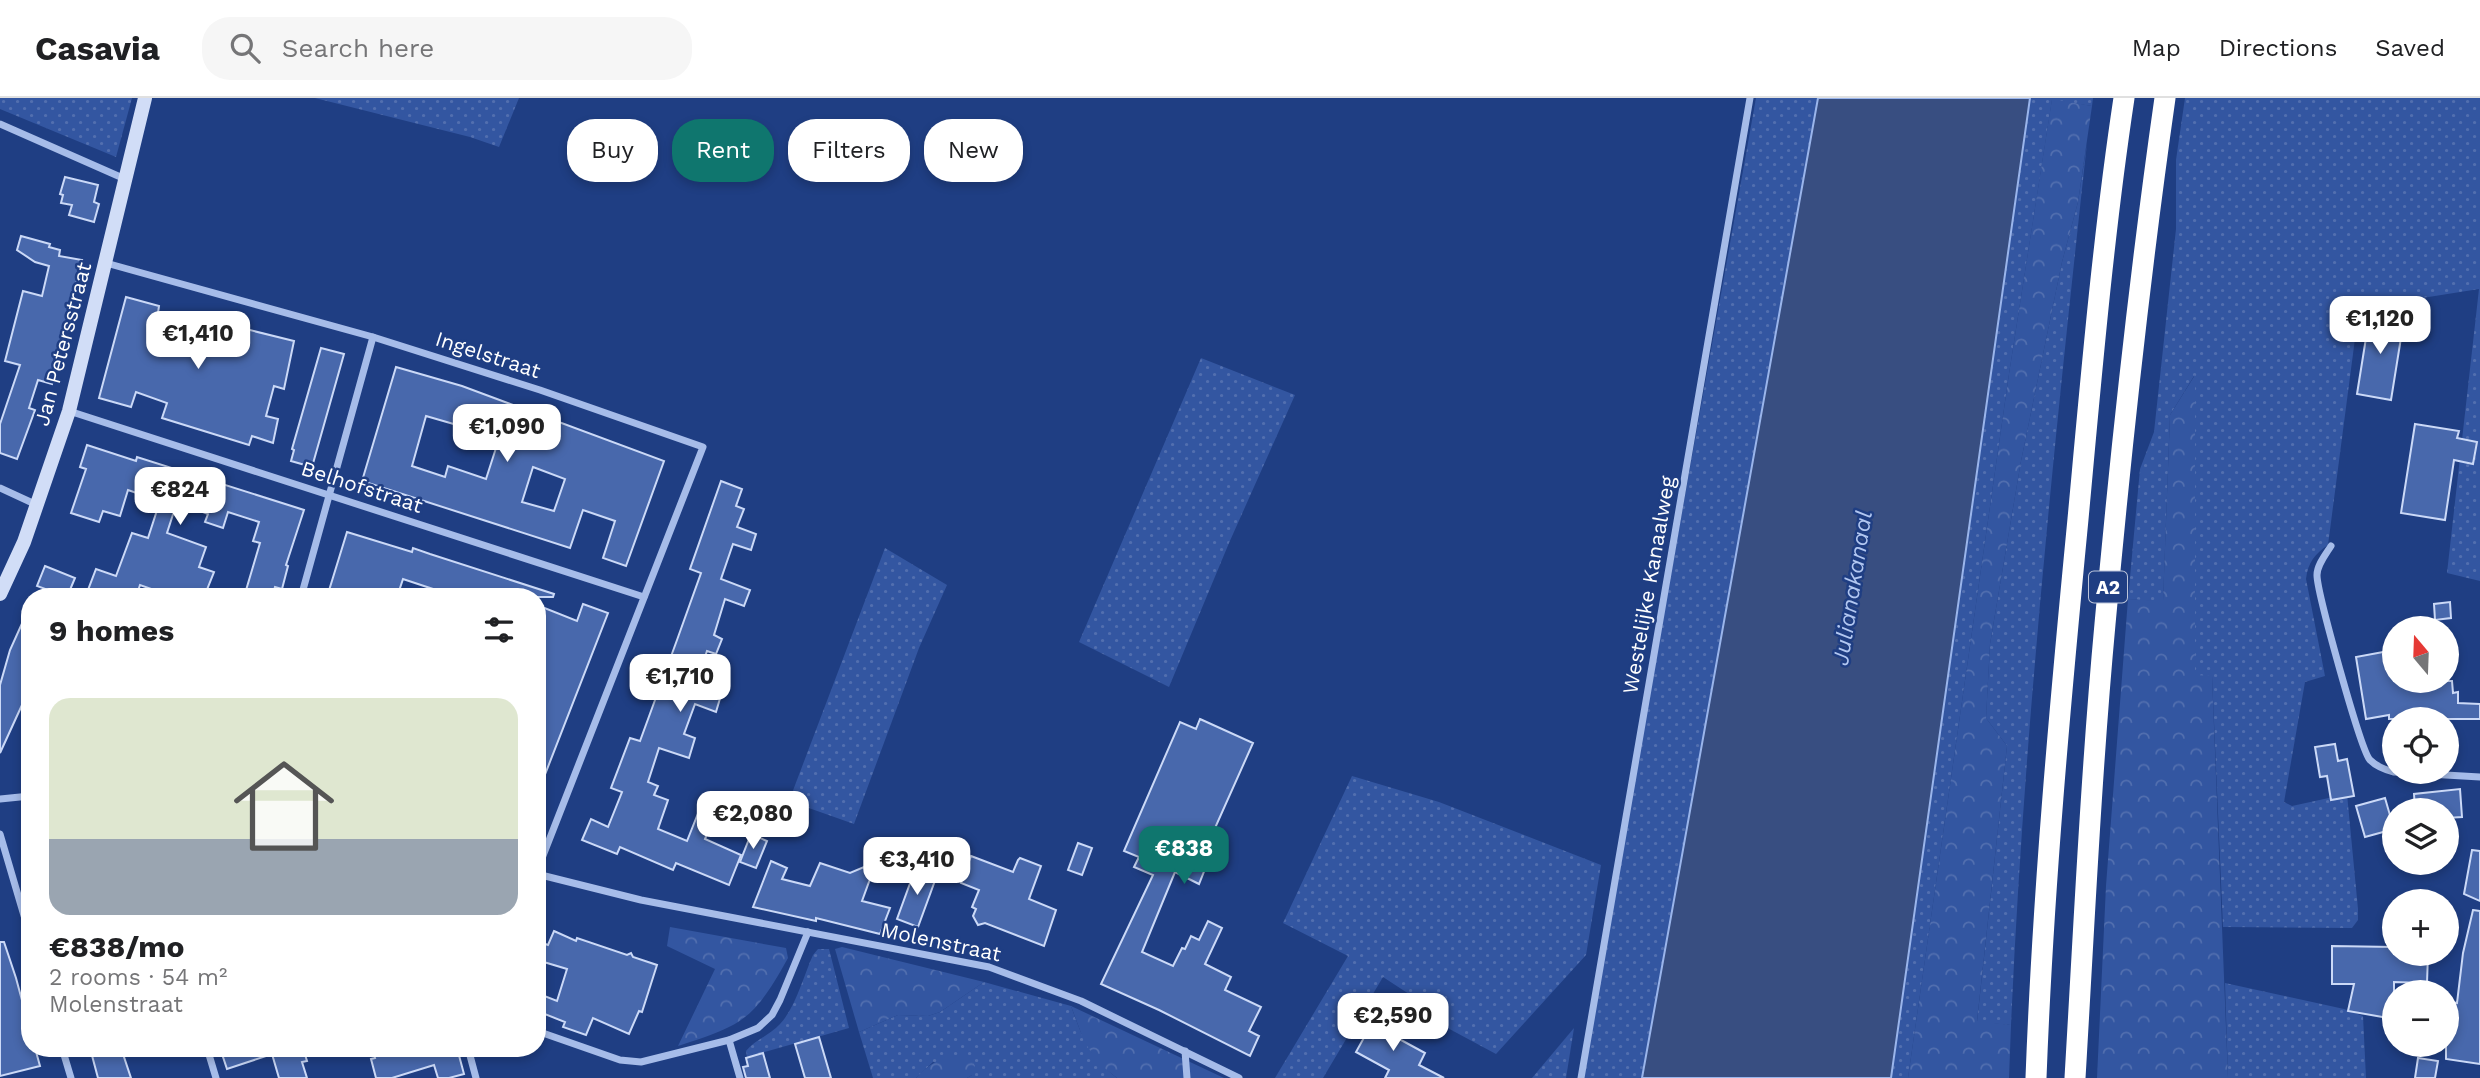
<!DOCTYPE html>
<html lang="en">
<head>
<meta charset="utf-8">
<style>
  :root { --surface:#fff; --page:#f6f6f6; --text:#202124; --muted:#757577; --line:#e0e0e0; --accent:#0f766e }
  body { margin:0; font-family:"Work Sans",sans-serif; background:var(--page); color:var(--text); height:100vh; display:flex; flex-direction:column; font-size:26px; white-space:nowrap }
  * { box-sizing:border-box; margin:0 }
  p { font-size:23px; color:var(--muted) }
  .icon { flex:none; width:38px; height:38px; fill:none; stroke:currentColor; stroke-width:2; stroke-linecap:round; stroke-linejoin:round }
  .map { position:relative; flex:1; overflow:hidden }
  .sheet { position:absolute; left:21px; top:490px; width:525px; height:469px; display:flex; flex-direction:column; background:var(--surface); border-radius:28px; box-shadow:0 4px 10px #0003 }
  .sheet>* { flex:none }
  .top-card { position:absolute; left:567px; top:21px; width:665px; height:63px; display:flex; gap:14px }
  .needle { width:46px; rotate:341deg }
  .tools { position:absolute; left:2382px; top:518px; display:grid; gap:14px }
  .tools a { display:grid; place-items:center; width:77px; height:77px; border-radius:50%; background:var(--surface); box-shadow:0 4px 10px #0003; font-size:35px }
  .price { position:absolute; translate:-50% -60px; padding:0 16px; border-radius:14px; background:#fff; color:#222; font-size:23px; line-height:46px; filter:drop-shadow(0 2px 4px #0008) }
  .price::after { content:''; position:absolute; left:50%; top:42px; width:21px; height:16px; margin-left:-10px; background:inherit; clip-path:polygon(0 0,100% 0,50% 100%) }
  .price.on { background:var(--accent); color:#fff }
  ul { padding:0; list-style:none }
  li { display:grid; align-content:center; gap:14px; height:371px; padding:0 28px }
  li+li { border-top:2px solid var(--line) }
  li span { display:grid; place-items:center; height:217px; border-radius:21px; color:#555 }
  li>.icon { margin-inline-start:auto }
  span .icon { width:126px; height:126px; fill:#fffc; stroke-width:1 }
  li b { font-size:30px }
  h2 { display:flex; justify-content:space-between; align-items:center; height:84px; padding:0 28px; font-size:30px }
  .chip { padding:0 24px; border-radius:28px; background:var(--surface); box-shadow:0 4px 10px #0003; font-size:24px; line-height:63px }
  .chip.on { background:var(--accent); color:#fff }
  header { display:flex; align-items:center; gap:42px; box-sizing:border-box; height:98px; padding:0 35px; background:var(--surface); border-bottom:2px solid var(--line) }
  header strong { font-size:33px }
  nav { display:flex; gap:38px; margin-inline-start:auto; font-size:24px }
  .search { width:490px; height:63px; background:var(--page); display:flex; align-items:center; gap:18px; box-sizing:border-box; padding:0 24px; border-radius:28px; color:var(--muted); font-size:26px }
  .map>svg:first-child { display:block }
</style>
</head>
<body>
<header>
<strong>Casavia</strong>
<div class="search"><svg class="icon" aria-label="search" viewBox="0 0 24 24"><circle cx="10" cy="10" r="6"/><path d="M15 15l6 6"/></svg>Search here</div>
<nav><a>Map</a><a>Directions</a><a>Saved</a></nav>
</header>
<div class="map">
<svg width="2480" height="980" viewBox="0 0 2480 980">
  <defs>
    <pattern id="grass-dots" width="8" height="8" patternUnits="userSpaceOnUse" patternTransform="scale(1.75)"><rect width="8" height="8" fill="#3356a1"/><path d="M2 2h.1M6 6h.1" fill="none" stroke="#526faf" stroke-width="1.8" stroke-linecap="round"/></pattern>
    <pattern id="forest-crowns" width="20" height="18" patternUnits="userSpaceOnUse" patternTransform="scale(1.75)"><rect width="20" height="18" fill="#3356a1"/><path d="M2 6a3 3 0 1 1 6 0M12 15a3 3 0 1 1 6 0" fill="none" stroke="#526faf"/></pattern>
  </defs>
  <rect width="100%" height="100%" fill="#1f3e83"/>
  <g fill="url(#grass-dots)">
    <polygon points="0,0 132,0 116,59 0,11"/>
    <polygon points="315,0 519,0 499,49 470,39"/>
    <polygon points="1756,0 1818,0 1642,980 1581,980"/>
    <polygon points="2030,0 2093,0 2092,8 2052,2 2009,276 1908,980 1891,980"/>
    <path d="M2185 0H2480V483L2447 475 2479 191 2359 210 2328 447C2315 456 2308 464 2306 481L2325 578 2305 584 2284 704 2292 708 2347 696 2358 811V822L2352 830 2223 829 2212 578H2195L2194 278 2170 317 2163 504 2128 501 2140 371 2154 334 2176 131V62Z"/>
    <path d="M2087 45C2055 338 2024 632 2011 927L1977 924 2007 648 1986 620 1990 546 2021 363 2062 164 2078 104Z"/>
    <polygon points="1201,260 1295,297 1229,445 1169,589 1079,544"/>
    <polygon points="885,450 947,487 919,550 854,726 789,703"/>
    <polygon points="1352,678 1439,704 1601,767 1586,857 1496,956 1403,906 1409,896 1383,879 1323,980 1275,980 1348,858 1283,825"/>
    <path d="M818 851H829L849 930 747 959 746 953C755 942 770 937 780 926 796 909 803 879 813 857Z"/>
    <path d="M984 884 1071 908C1083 941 1088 957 1117 980H967L972 977 933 964 916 980H873L859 934 898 917 928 918 940 914Z"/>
    <polygon points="2225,885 2344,911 2363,918 2366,980 2228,980"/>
    <polygon points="1574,930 1566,980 1532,980"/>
  </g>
  <g fill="url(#forest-crowns)">
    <polygon points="2052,1 2092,8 2078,104 2062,164 2021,363 1990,546 1986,620 2007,648 1977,923 2011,927 2009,980 1908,980 2009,276"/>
    <polygon points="2195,277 2195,577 2212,578 2228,980 2097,980 2106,788 2128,501 2163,503 2170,317"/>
    <path d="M670 829 786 850 788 860C754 921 744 927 678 948L715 871 667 848Z"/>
    <polygon points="842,849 984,884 940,914 928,918 898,917 859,934 835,851"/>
    <polygon points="1071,908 1224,980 1117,980 1098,965 1084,943"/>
    <path d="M968 957 972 961 975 968 972 977 967 980H916C931 963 945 958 968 957Z"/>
  </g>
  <polygon fill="#384e81" stroke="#9ab5eb" stroke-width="2" points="1818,0 2030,0 1891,980 1642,980"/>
  <g fill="#4868ac" stroke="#cbd9f7" stroke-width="2" fill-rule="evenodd">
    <polygon points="65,79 98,87 94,104 99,106 94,124 69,117 72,107 61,105 63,97 60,96"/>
    <polygon points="21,138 50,146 49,149 60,152 59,158 82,162 52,286 38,282 29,310 35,312 17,361 0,355 0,326 20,267 5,263 23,193 42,198 49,168 35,164 17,152"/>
    <polygon points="126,199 159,208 158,215 188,221 189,217 294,243 284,291 274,288 266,318 278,321 273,345 252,338 249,347 162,320 167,305 136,294 131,309 99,300"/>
    <polygon points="2370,215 2404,221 2391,302 2357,296"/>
    <polygon points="321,250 344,256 312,369 291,363 294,352 292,351"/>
    <path d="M396 269 462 288 664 363 626 468 603 460 615 423 583 412 570 450 362 383ZM426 318 457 327 459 319 490 330 485 347 496 350 486 381 448 368 445 379 412 368ZM533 369 565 381 554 413 522 404Z"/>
    <polygon points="2415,326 2459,333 2457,340 2477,344 2473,366 2454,362 2445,422 2401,415"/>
    <polygon points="87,347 136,363 137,359 304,412 286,467 288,468 282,491 275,489 272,499 244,499 260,445 253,443 259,424 228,414 223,430 205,424 208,416 177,404 167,435 206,449 199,469 214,474 204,499 174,499 140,487 136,499 107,499 88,492 96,471 116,478 132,435 148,440 160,403 128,392 120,418 103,413 99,424 71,415 86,371 80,369"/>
    <polygon points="721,383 742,391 736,408 744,411 737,429 756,436 751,452 733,446 721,481 750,492 744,508 725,501 714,537 722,541 716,556 707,553 695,587 721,597 716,614 695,606 684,636 695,640 689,660 659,650 648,684 658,688 654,697 668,702 658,731 687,743 699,713 714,719 705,741 741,757 729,787 676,765 673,772 620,749 617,756 582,742 591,721 608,729 622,694 611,690 630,640 640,643 677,542 701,475 690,471"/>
    <polygon points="347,434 412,454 413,450 430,456 554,496 553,499 434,499 436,492 403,481 397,499 327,499"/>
    <polygon points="45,468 75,480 67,499 37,488"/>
    <polygon points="2450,504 2451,520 2435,522 2434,506"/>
    <polygon points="583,506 608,515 537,697 537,507 577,523"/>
    <polygon points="29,510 30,609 22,607 0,655 0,587 10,552"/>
    <polygon points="2394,552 2394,583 2452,583 2453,595 2458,594 2458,605 2480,606 2480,621 2389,621 2389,617 2366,621 2356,559"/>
    <polygon points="1200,621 1253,645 1198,768 1205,771 1199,786 1175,774 1142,854 1173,868 1182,850 1185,851 1191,838 1199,842 1208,823 1222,830 1205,866 1231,879 1225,892 1261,909 1249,933 1259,938 1250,958 1159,912 1101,886 1153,777 1134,769 1139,759 1124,753 1180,624 1196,631"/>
    <polygon points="2335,646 2338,663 2347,661 2354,698 2331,702 2327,678 2320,679 2315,649"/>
    <polygon points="2460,691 2462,719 2446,720 2446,712 2415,712 2414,696"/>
    <polygon points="2385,700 2394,731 2365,739 2356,708"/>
    <polygon points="751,736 767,743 756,770 740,764"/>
    <polygon points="1078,745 1092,750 1082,777 1068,772"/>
    <polygon points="2472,752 2480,753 2480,803 2464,796"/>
    <polygon points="971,758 1013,774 1018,762 1020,760 1041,768 1029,801 1056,812 1044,848 985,825 978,827 973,818 976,811 972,809 979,792 961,785"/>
    <polygon points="771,763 787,770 782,781 810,788 820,765 850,775 864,769 870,781 862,803 890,810 880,836 816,820 816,823 753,809"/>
    <polygon points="916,769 937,777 918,829 897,821"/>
    <polygon points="2473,812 2480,813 2480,966 2446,961 2446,903 2457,905 2463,855"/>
    <polygon points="554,833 576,843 577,840 627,857 631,855 633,859 657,867 642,914 639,913 629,936 593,920 586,937 563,929 565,924 537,913 542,897 557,903 567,871 537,862 537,843 548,847"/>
    <polygon points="0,844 4,844 16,880 30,932 30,950 35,950 40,968 0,978"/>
    <polygon points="2332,848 2394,849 2394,856 2428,856 2427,885 2394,884 2394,921 2348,913 2354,886 2332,886"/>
    <polygon points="1376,918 1394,929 1390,936 1425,955 1419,967 1444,980 1385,980 1389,972 1356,954"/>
    <polygon points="819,939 831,980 805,980 795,946"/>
    <polygon points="90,950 121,950 131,980 98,980"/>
    <polygon points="232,950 303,950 307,963 302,964 307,980 279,980 272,956 227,971 221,953"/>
    <polygon points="372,950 457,950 464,976 449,980 438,980 434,967 392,980 376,980 371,961 375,960"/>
    <polygon points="763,955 770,980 746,980 743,969 748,968 746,960"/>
    <polygon points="2418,960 2438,963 2435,980 2415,980"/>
  </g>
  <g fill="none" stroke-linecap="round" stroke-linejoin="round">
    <g stroke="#a6bce9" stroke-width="7">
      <polyline points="0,26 125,81"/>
      <polyline points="106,165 373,239 540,292 703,349 537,773"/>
      <polyline points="69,313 644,499"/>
      <polyline points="0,390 37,407"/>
      <path d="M2331 448C2326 456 2317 467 2317 477 2317 494 2361 653 2370 662 2377 669 2386 672 2394 674L2480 679"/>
      <polyline points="301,499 373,239"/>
      <polyline points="0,701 30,698"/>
      <polyline points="0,736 30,838"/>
      <polyline points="537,776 641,802 989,869 1081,903 1239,980"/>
      <polyline points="537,933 620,962 641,964 729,942 758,930 772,917 780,902 808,834"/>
      <polyline points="729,942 740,980"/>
      <polyline points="62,950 71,980"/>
      <polyline points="207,950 216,980"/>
      <polyline points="468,950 476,980"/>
      <polyline points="1185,953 1187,980"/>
      <polyline points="1581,980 1750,0"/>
    </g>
    <polyline stroke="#d1ddf7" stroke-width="14" points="0,496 24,444 69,313 145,0"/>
    <g stroke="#fff" stroke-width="21">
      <path d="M2036 980C2043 793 2060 607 2078 421 2091 281 2103 139 2124 0"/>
      <path d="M2075 980C2084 829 2091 677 2105 526 2121 350 2140 175 2165 0"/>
    </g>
  </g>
  <g text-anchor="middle" stroke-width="5" stroke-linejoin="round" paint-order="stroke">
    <rect fill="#1f3e83" stroke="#bcc5da" stroke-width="2" x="2089" y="473.5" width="38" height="31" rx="5"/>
    <g font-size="19" font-weight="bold" fill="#fff">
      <text x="2108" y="496">A2</text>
    </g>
    <g font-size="21" fill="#fff" stroke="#1f3e83">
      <text transform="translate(63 246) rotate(-75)" y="7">Jan Petersstraat</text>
      <text transform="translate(488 257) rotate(18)" y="7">Ingelstraat</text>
      <text transform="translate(362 389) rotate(18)" y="7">Belhofstraat</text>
      <text transform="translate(1649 487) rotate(-80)" y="7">Westelijke Kanaalweg</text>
      <text transform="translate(941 844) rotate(12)" y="7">Molenstraat</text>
    </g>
    <g font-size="23" font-style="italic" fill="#b2c7f1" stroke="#1f3e83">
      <text transform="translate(1852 490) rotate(-81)" y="8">Julianakanaal</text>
    </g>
  </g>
</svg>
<div class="tools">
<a><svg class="needle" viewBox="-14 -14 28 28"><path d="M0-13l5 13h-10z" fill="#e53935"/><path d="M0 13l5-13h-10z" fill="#757577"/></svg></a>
<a><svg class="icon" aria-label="locate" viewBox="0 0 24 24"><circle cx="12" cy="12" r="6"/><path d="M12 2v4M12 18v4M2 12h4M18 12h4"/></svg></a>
<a><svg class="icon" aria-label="layers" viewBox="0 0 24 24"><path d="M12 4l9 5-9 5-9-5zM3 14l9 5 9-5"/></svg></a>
<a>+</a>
<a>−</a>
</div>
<b class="price" style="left:2380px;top:258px">€1,120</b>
<b class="price" style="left:198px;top:273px">€1,410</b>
<b class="price" style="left:507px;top:366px">€1,090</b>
<b class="price" style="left:180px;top:429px">€824</b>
<b class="price" style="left:680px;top:616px">€1,710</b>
<b class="price" style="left:753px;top:753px">€2,080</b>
<b class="price on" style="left:1184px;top:788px">€838</b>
<b class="price" style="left:917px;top:799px">€3,410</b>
<b class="price" style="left:1393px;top:955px">€2,590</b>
<div class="top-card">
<a class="chip">Buy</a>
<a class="chip on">Rent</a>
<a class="chip">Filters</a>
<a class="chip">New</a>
</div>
<section class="sheet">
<h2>9 homes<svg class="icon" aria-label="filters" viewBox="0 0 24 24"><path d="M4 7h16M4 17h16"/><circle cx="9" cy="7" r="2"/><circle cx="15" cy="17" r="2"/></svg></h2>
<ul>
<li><span style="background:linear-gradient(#dfe7d0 65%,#9aa5b1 0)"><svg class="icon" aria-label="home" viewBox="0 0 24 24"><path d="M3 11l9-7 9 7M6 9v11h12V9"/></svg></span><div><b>€838/mo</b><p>2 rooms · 54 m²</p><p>Molenstraat</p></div></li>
</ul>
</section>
</div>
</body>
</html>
